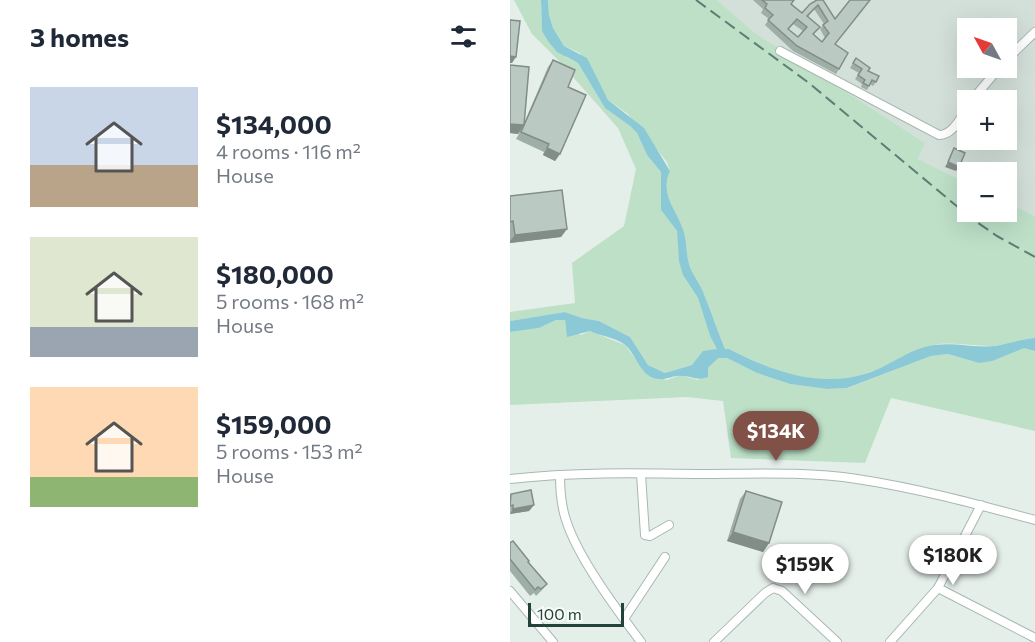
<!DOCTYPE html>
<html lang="en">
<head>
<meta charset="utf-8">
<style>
  :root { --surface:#fff; --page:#f2f2f3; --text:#1f2937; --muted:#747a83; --accent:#815147 }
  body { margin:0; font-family:Commissioner,sans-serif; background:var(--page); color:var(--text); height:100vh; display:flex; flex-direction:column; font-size:22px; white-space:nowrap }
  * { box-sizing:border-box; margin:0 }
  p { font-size:20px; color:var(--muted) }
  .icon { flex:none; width:33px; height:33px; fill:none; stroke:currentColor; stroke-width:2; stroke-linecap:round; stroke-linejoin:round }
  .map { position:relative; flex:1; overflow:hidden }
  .details { display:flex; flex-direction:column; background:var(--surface); width:510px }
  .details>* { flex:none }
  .needle { width:39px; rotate:310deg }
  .buttons { position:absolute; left:447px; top:18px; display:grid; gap:12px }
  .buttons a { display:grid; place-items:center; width:60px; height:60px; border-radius:0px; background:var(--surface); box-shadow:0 6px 24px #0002; font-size:30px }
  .scale { position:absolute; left:18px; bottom:15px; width:96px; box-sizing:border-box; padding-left:6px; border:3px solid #23423a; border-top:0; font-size:16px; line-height:21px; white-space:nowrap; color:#23423a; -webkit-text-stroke:4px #f6fbf8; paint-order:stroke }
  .price { position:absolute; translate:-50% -51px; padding:0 14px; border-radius:21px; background:#fff; color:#222; font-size:20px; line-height:39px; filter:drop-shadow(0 2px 3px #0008) }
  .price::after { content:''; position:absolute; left:50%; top:36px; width:18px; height:14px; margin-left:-9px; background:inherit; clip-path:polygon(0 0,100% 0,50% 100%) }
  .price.selected { background:var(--accent); color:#fff }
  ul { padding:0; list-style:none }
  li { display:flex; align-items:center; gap:18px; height:150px; padding:0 30px }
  li span { display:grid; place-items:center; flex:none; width:168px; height:120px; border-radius:0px; color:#555 }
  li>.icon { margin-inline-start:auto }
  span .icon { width:72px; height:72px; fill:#fffc; stroke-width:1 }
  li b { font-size:26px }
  h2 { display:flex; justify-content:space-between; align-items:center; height:72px; padding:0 30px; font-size:26px }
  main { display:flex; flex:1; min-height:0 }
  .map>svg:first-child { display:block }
</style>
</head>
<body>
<main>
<section class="details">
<h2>3 homes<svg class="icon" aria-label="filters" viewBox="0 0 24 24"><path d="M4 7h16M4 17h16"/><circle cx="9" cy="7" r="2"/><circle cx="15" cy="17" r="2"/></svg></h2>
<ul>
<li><span style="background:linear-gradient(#c9d6e8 65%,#b9a48a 0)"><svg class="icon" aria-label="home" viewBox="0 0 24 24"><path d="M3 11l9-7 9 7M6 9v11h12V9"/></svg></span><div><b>$134,000</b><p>4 rooms · 116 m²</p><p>House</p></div></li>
<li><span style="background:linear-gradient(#dfe7d0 75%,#9aa5b1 0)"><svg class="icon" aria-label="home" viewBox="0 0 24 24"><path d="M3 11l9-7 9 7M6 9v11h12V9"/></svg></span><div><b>$180,000</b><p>5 rooms · 168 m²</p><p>House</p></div></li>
<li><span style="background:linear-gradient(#ffd9b3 75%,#8fb573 0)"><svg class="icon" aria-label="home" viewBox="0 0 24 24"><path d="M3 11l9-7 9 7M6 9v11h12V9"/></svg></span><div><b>$159,000</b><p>5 rooms · 153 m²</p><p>House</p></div></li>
</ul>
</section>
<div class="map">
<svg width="525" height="642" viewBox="0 0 525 642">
  <rect width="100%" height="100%" fill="#e5efea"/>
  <path fill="#d3dfd9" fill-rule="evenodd" d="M207 0H525V216L497 202 496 172H458L457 183 408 159 415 143 245 33ZM458 28H496V68H458ZM458 100H496V140H458Z"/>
  <g fill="#bde0c7">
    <polygon points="4,0 31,0 32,31 57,58 68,63 95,108 120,126 127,133 137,155 151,172 151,210 167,231 173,275 188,298 200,336 208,350 182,365 155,373 138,365 120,337 89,321 72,318 55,312 0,321 0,312 65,303 62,263 114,226 126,169 108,128 48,60 22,34"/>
    <path d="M38 0H207L245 33 415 143 408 159 457 183 458 212H496L497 202 525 216V338C511 339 498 344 484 346 465 347 443 341 424 345 402 351 381 365 360 372 310 391 263 371 219 349H215C207 330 201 311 193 293 189 282 182 274 179 264 176 253 177 242 174 232 168 211 149 195 160 171L157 162 118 114 98 100 70 53 54 46 43 28 39 15Z"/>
    <polygon points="46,320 55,320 56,329 71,335 80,331 115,345 138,375 157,380 170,375 188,380 208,357 217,358 247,373 280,384 317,389 338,388 421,356 438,354 469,363 514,347 525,351 525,431 381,398 355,463 221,458 213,401 177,397 0,405 0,332 29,328"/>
  </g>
  <path fill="#8bc9d6" d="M31 0H38L39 15 43 28 54 46 77 58 98 100 134 128 160 171C149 195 168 211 174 232 177 242 176 253 179 264 182 274 189 282 193 292 201 311 207 330 215 349H219C262 371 309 389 358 373 382 365 400 348 425 345 445 342 465 348 485 346 498 344 511 339 525 338V351L514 348 482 361 469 363 438 354 421 356 337 388 317 389 280 384 247 373 217 358H208L198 368V377C185 381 183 376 171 376 164 375 157 380 149 379 130 378 127 354 114 344 104 337 90 336 80 331L57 337 55 320H46L29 328 0 332V321L55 312 72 318 89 321 120 337 138 365 155 373 182 365 193 351 207 349 200 336 188 298 173 275 169 261 167 231 151 210V172L137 155 127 133 120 126 95 108 68 63 47 52 38 41 32 31Z"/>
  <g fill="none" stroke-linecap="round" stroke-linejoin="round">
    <defs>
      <g id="minor">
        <path d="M270 51 429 135C443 135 450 118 458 107"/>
        <polyline points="496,60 525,32"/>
        <polyline points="462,100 489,68"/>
        <polyline points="131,474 135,535 140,536 159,525"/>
        <path d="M50 475C50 490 51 505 56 520 68 558 107 610 131 642"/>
        <path d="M0 479C62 472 125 473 187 474 240 474 295 471 347 479 407 488 466 504 525 520"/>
        <polyline points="428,588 525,638"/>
        <polyline points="0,591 43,642"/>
        <polyline points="114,619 155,557"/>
        <polyline points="204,642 255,593 263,588 272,591 327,642"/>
        <polyline points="380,642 428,588 471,505"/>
      </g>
    </defs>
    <use href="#minor" stroke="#a7b8b2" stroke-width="10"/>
    <use href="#minor" stroke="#fff" stroke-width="8"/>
    <polyline stroke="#5e7d75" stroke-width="2" stroke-dasharray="12 6" stroke-linecap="butt" points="186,0 299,83 461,218 487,236 525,257"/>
  </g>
  <g fill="#a0aea8" fill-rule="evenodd">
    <path d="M243 0H284L281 4 292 13 313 0 326 44 329 69 326 74 283 51 255 25 259 19 251 13 253 9ZM304 9 314 24 310 29 315 38 312 42 304 35 298 17ZM283 24 293 31 288 37 278 29Z"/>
    <polygon points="346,58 366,82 363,86 360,84 357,90 351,87 352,84 345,79 349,73 340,68"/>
    <polygon points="43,60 58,87 50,154 45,161 33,155 34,152 6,139 10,132 8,134 0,133 0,65 15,121 38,67"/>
    <polygon points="0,196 57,229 51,237 0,243"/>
    <polygon points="236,491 259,543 253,552 217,541 230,499"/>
    <polygon points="1,494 24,505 19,511 0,514"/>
    <polygon points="0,543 37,584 32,590 26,596 24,593 20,596 0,571"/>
  </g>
  <g fill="#828d88">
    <polygon points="0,56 6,57 2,63 0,63"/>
    <polygon points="0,124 14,125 8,134 0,133"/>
    <polygon points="37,148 50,154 45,161 33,155"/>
    <polygon points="438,162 449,167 446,171 435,167"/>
    <polygon points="57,229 51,237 0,243 0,241 5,235"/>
    <polygon points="24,505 19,511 0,514 3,509"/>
    <polygon points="223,532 259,543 253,552 217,541"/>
  </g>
  <g fill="#bacac3" stroke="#828d88" stroke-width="1.5" fill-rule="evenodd">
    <path d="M252 0H284L281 4 292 13 300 4 307 0H313L325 19 340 0H360L325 44 338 53 329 69 287 46 258 20 263 15 255 8 257 4ZM308 5 318 21 313 25 319 33 312 42 303 34 310 27 297 16ZM287 19 297 27 288 37 278 29Z"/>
    <polygon points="0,20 10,21 6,57 0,56"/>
    <polygon points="346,58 360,68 358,71 369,76 366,82 362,80 359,86 353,83 355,80 348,75 352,69 343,63"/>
    <polygon points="43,60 65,70 58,87 76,95 50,154 37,148 39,144 11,132"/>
    <polygon points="0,65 19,67 14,125 0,124"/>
    <polygon points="444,148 455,153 449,167 438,162"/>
    <polygon points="52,190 57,229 5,235 3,221 0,222 0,196"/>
    <polygon points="21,490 24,505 3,509 3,505 0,506 1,494"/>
    <polygon points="236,491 272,502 259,543 223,532"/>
    <polygon points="3,541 19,561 18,562 37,584 31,589 28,587 25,590 0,559 0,543"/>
  </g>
</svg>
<div class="buttons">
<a><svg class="needle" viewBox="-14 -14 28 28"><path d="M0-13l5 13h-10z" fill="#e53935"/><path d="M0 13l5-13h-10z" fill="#747a83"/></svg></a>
<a>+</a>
<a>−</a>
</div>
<div class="scale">100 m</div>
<b class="price selected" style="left:266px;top:462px">$134K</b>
<b class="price" style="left:443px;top:586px">$180K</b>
<b class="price" style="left:295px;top:595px">$159K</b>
</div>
</main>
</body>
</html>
